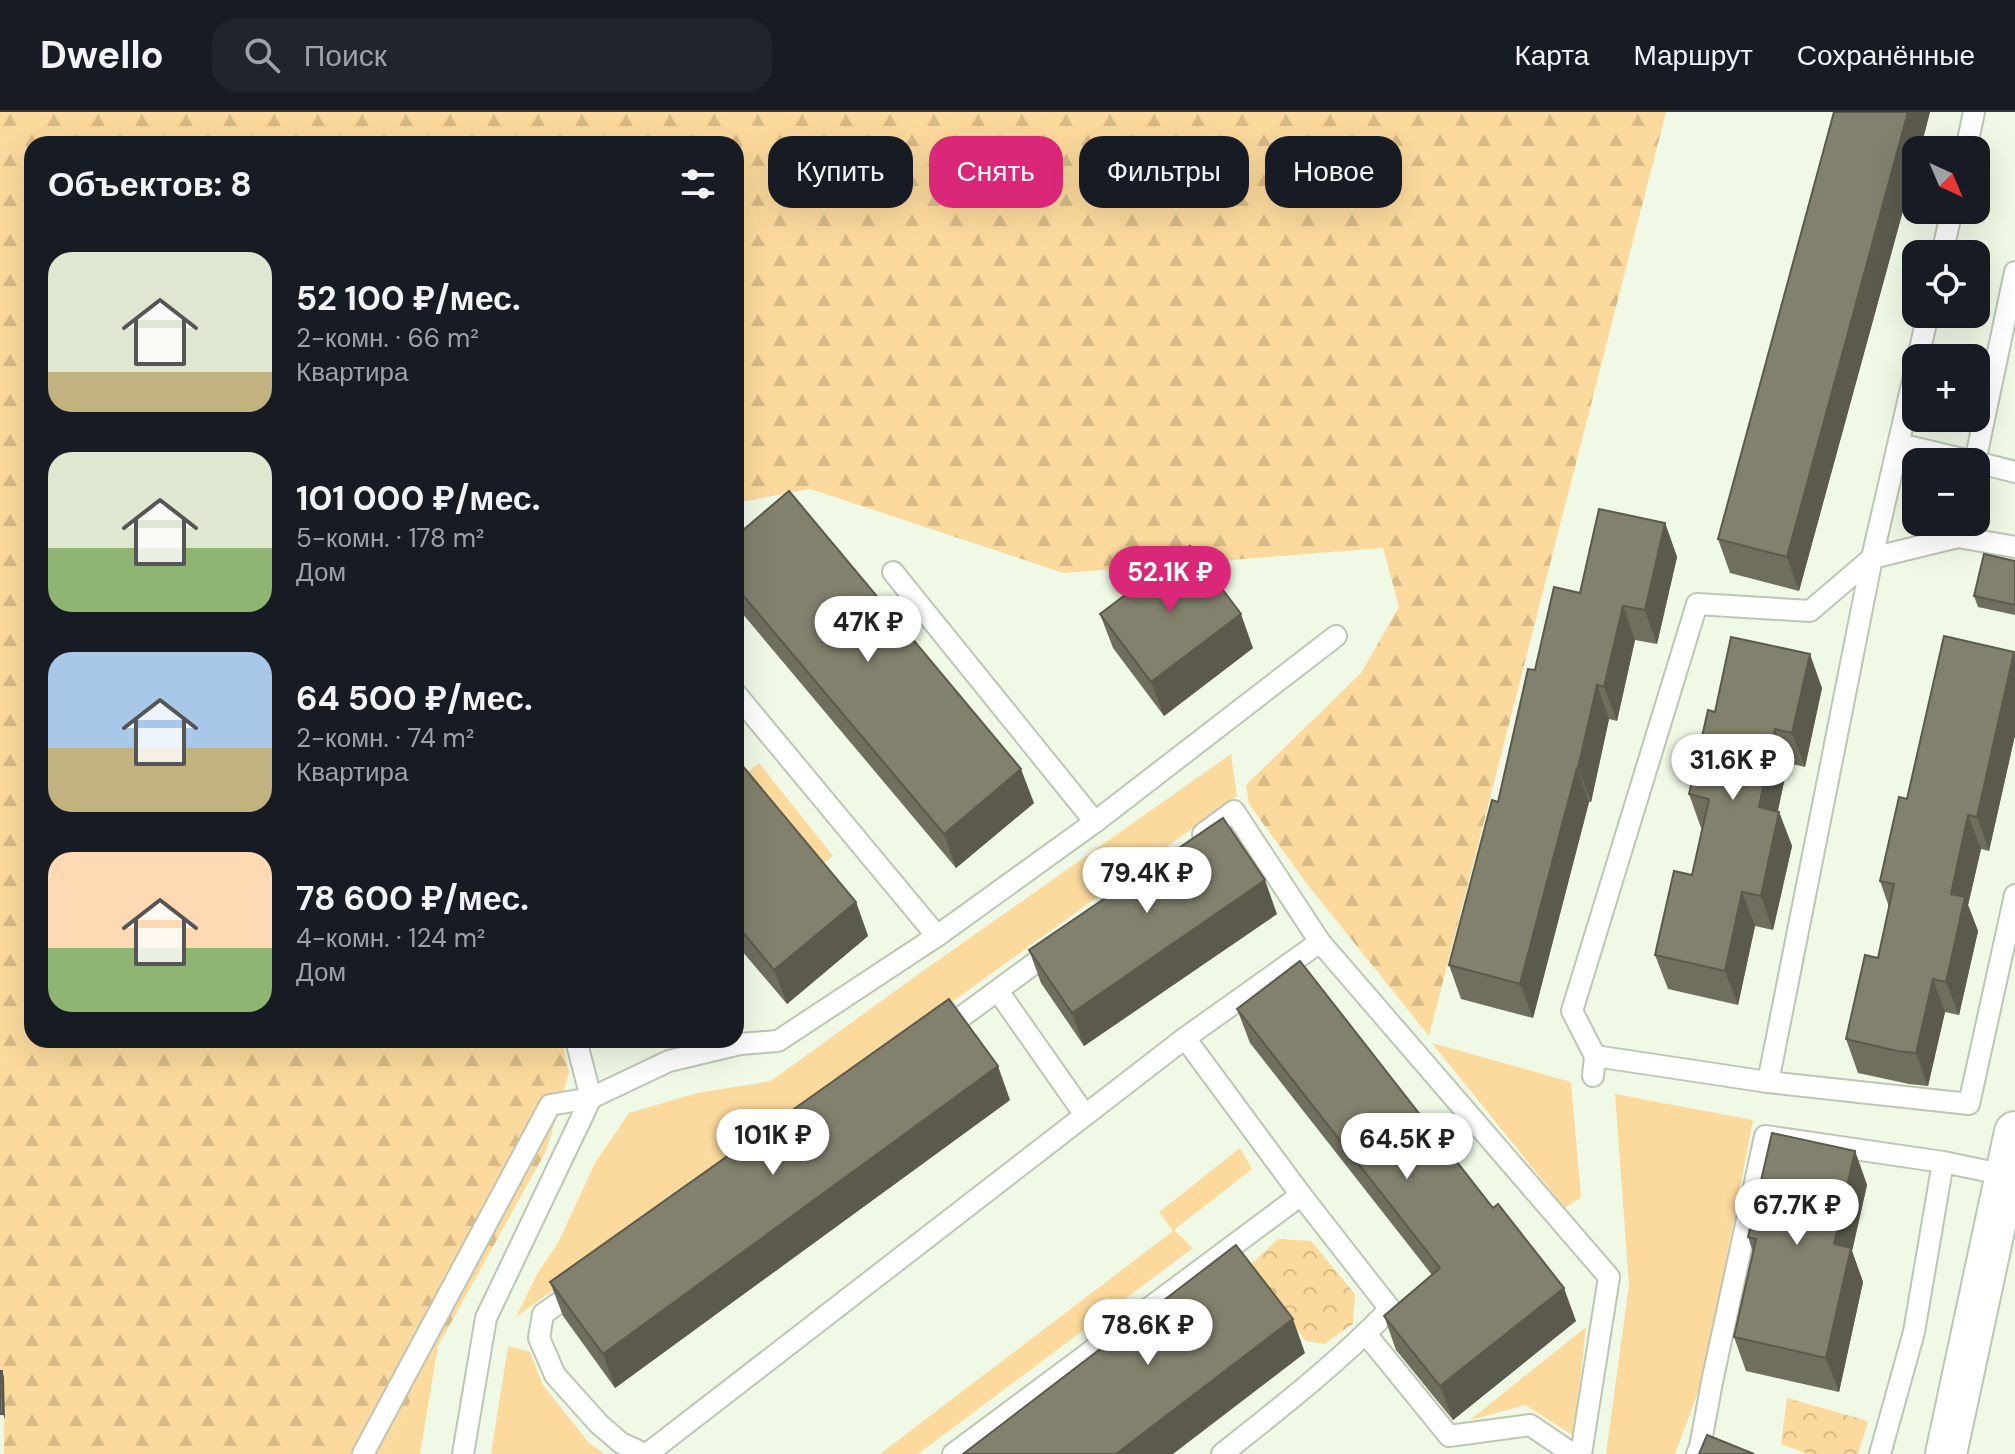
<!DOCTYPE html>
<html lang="ru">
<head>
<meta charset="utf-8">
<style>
  :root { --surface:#171b24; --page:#20242c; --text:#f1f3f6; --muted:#9ea1a6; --line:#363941; --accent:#db2777 }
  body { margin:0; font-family:"DM Sans",sans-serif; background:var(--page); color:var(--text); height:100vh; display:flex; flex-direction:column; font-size:30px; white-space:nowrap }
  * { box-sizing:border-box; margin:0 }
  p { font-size:26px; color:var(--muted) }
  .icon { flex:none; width:44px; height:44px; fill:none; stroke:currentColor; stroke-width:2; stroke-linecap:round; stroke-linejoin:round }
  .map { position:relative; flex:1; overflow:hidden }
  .panel { position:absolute; left:24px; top:24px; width:720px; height:912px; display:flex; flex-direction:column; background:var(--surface); border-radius:24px; box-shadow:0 8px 32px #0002 }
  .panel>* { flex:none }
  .banner { position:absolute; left:768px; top:24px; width:760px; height:72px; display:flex; gap:16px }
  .needle { width:52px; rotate:136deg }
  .fabs { position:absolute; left:1902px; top:24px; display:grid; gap:16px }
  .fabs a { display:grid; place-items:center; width:88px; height:88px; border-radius:16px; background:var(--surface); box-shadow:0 8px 32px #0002; font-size:40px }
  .price { position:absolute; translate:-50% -68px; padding:0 18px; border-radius:28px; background:#fff; color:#222; font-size:26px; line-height:52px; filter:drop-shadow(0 2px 4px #0008) }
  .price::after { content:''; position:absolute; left:50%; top:48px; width:24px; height:18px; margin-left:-12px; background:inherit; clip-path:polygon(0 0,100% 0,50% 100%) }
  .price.active { background:var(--accent); color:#fff }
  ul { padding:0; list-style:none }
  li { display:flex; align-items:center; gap:24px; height:200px; padding:0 24px }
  li span { display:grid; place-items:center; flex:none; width:224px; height:160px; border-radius:24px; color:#555 }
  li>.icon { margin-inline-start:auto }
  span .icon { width:96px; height:96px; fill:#fffc; stroke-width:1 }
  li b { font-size:34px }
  h2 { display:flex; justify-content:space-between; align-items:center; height:96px; padding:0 24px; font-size:34px }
  .tag { padding:0 28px; border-radius:24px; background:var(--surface); box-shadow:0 8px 32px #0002; font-size:28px; line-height:72px }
  .tag.active { background:var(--accent); color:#fff }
  header { display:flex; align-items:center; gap:48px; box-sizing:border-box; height:112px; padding:0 40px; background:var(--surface); border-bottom:2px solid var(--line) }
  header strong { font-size:38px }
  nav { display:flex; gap:44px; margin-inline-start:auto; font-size:28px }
  .search { width:560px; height:72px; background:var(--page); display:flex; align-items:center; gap:20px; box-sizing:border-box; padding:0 28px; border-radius:24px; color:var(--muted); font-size:30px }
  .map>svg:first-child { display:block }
</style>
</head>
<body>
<header>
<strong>Dwello</strong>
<div class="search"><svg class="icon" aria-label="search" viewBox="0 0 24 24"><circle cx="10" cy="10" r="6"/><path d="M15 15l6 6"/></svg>Поиск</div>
<nav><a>Карта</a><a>Маршрут</a><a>Сохранённые</a></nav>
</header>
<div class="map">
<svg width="2015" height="1342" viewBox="0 0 2015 1342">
  <defs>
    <pattern id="forest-firs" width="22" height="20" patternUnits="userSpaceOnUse" patternTransform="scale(2)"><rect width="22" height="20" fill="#fcda9d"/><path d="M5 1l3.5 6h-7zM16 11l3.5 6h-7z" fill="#d7ba86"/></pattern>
    <pattern id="park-crowns" width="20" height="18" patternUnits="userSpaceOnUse" patternTransform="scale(2)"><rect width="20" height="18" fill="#fcda9d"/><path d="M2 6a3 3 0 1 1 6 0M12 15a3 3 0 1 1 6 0" fill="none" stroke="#d7ba86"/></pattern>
  </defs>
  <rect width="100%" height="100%" fill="#eff9e5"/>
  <g fill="#fcda9d">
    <polygon points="1231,642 1237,684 516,1205 537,1162 558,1131 595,1051 629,1001 697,981 771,969 913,866"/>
    <polygon points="759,651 833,744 818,755 745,663"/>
    <polygon points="1432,931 1571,970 1581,1085 1565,1096"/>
    <polygon points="1615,982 1753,1008 1704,1264 1675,1342 1606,1342 1629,1173"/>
    <polygon points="1240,1036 1252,1057 1174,1118 1193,1136 918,1342 880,1342 1173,1119 1159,1100"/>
    <polygon points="1586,1215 1574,1324 1525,1293 1470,1308"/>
    <polygon points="438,1234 420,1342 384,1342"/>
    <polygon points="508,1234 530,1240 543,1273 589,1331 605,1342 491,1342"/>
  </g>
  <polygon fill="url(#forest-firs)" points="0,0 1666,0 1429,924 1307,772 1249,692 1246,673 1361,561 1399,495 1383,436 1064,461 810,377 736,391 736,32 32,32 32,928 562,928 569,961 547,1037 438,1234 384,1342 4,1342 4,1265 0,1265"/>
  <g fill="url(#park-crowns)">
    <polygon points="1278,1127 1311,1129 1355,1182 1353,1212 1324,1232 1306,1229 1248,1155"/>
    <polygon points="1787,1286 1868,1309 1858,1342 1808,1342 1781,1332"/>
  </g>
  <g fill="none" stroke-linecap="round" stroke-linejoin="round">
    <defs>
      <g id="service">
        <polyline points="1966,38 1974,0"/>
        <polyline points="1942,142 1952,98"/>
        <polyline points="1918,246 1928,202"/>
        <polyline points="1899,332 1975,350 2015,160"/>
        <polyline points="1976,350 2015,360"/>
        <polyline points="1961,410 1958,425 2015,435"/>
        <polyline points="893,460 1095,710"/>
        <polyline points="736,582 937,824"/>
        <polyline points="1203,722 1234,699 1320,830"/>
        <polyline points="998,879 1085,1003"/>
        <polyline points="941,920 1054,837"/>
        <path d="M1185 926 1301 1083 1390 1197C1339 1250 1280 1296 1222 1342"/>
        <polyline points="1595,944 1572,899 1697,492 1810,499 1872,446 1958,425"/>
        <polyline points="1593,964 1595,944 1768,970 1969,992 2015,783"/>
        <polyline points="1768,970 1872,446 1916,255"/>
        <polyline points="579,1177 543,1202 539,1226 555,1263 599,1312 621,1331 645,1342"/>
        <polyline points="1366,1222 1449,1324 1530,1313 1573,1342"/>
        <polyline points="363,1342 550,993 591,986 669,949 740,932 778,929 937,824 1095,710 1336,524"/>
        <polyline points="463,1342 486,1206 591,986 576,928"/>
        <polyline points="647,1342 1185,926 1320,830 1609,1165 1581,1342"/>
        <polyline points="953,1342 1301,1083"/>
        <polyline points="1697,1342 1700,1335 1712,1270 1765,1024 1943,1050 2006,1063"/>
        <polyline points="1880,1342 1914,1220 1943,1050"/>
      </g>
      <polyline id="minor" points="1946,1342 2015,1020"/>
    </defs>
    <use href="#service" stroke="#bcc6b3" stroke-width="24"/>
    <use href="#minor" stroke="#bcc6b3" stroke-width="44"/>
    <use href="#service" stroke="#fff" stroke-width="20"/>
    <use href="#minor" stroke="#fff" stroke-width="40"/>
  </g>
  <g fill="#706f5e">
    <polygon points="1834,0 1930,0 1920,38 1916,38 1916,51 1799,479 1730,461 1718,427"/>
    <polygon points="1665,411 1677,445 1657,532 1635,528 1617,609 1609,607 1591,690 1589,690 1533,906 1461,887 1449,853 1498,690 1535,558 1580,481"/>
    <polygon points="736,424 1034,691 956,756 736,494"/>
    <polygon points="2015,449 2015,503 1978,495 1974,484"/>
    <polygon points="1100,502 1253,536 1164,604 1113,536"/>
    <polygon points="2014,540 2015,544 2015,623 1989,739 1981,737 1968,793 1978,819 1959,903 1945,900 1928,974 1909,972 1858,961 1846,927 1878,846 1889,795 1880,769 1907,687"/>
    <polygon points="1822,576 1805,655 1788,651 1778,699 1779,700 1792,734 1773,818 1755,814 1738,893 1668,877 1655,843 1692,763 1703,716 1701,716 1689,682 1715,600"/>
    <polygon points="736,646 856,790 868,824 787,892 736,832"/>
    <polygon points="1277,802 1084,934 1041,871 1029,838"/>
    <polygon points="1237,897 1493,1096 1576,1209 1453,1308 1396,1238 1384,1204 1432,1163 1250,931"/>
    <polygon points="1010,988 615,1276 563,1204 550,1170"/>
    <polygon points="1855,1039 1867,1073 1852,1139 1863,1170 1839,1280 1746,1259 1734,1225 1753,1140 1748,1125"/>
  </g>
  <g fill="#5b5a4c">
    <polygon points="1908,0 1930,0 1920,38 1916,38 1916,51 1799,479 1787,445"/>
    <polygon points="1665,411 1677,445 1657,532 1645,498"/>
    <polygon points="1623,494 1635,528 1617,609 1604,575"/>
    <polygon points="1241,502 1253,536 1164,604 1151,570"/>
    <polygon points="2014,540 2015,544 2015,623 1989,739 1977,705"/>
    <polygon points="1810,542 1822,576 1805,655 1792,621"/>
    <polygon points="1597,573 1609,607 1591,690 1578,656"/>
    <polygon points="1775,617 1788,651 1771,729 1759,695"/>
    <polygon points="1577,656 1589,690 1533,906 1520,872"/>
    <polygon points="1021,657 1034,691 956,756 944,722"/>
    <polygon points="1779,700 1792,734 1773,818 1761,784"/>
    <polygon points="1968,703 1981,737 1968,793 1978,819 1959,903 1946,870 1951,782"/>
    <polygon points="1265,768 1277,802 1084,934 1072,901"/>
    <polygon points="1742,780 1755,814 1738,893 1725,859"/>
    <polygon points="856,790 868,824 787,892 774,858"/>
    <polygon points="1933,867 1945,900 1928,974 1916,941"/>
    <polygon points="998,954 1010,988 615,1276 603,1242"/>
    <polygon points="1855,1039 1867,1073 1852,1139 1863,1170 1839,1280 1826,1246 1834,1132"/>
    <polygon points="1564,1176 1576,1209 1453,1308 1440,1274"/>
    <polygon points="1293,1207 1305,1241 1173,1342 1116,1342"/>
    <polygon points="2,1259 4,1265 5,1307 3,1302"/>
  </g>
  <g fill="#82816d" stroke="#5b5a4c" stroke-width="2">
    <polygon points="1834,0 1908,0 1787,445 1718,427"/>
    <polygon points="789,379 1021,657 944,722 736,475 736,424"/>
    <polygon points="1599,397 1665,411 1645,498 1623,494 1604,575 1597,573 1578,656 1577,656 1520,872 1449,853 1492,688 1498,690 1528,557 1535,558 1554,475 1580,481"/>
    <polygon points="1190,434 1241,502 1151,570 1100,502"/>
    <polygon points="1984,442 2015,449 2015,493 1974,484"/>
    <polygon points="1944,524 2014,540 1977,705 1968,703 1951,782 1965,785 1946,870 1933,867 1916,941 1897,939 1846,927 1865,843 1878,846 1894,772 1880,769 1899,685 1907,687"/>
    <polygon points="1731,525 1810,542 1792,621 1775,617 1759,695 1779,700 1761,784 1742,780 1725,859 1655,843 1674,759 1692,763 1709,687 1689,682 1708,598 1715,600"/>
    <polygon points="736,646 856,790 774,858 736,812"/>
    <polygon points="1223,706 1265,768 1072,901 1029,838"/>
    <polygon points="1300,849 1493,1096 1498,1092 1564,1176 1440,1274 1384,1204 1440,1156 1237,897"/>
    <polygon points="949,887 998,954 603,1242 550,1170"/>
    <polygon points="1772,1021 1855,1039 1834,1132 1851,1136 1826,1246 1734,1225 1756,1127 1748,1125"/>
    <polygon points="1236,1133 1293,1207 1116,1342 963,1342"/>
    <polygon points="0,1259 2,1259 3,1302 0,1302"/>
    <polygon points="1707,1323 1754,1342 1699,1342"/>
  </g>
</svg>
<div class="fabs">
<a><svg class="needle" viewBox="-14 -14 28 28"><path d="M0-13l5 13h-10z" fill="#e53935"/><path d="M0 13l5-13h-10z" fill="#9ea1a6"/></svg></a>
<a><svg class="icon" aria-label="locate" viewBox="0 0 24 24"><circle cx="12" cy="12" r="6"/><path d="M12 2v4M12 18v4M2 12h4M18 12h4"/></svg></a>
<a>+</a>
<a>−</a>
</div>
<b class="price active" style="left:1170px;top:502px">52.1K ₽</b>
<b class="price" style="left:868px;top:552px">47K ₽</b>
<b class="price" style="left:1733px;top:690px">31.6K ₽</b>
<b class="price" style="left:1147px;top:803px">79.4K ₽</b>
<b class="price" style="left:773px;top:1065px">101K ₽</b>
<b class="price" style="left:1407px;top:1069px">64.5K ₽</b>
<b class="price" style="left:1797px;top:1135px">67.7K ₽</b>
<b class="price" style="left:1148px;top:1255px">78.6K ₽</b>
<div class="banner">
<a class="tag">Купить</a>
<a class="tag active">Снять</a>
<a class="tag">Фильтры</a>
<a class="tag">Новое</a>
</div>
<section class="panel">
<h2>Объектов: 8<svg class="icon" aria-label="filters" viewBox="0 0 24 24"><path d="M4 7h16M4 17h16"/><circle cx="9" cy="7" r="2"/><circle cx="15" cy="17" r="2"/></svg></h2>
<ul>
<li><span style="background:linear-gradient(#dfe7d0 75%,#c2b280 0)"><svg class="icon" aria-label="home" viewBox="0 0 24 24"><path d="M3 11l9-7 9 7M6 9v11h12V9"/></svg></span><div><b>52 100 ₽/мес.</b><p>2-комн. · 66 m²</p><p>Квартира</p></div></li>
<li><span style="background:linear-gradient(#dfe7d0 60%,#8fb573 0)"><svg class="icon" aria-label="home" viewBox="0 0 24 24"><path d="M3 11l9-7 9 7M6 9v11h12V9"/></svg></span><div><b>101 000 ₽/мес.</b><p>5-комн. · 178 m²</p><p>Дом</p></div></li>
<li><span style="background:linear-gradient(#a9c7e8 60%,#c2b280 0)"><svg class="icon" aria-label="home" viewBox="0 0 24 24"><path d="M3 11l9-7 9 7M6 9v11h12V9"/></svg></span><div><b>64 500 ₽/мес.</b><p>2-комн. · 74 m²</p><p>Квартира</p></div></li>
<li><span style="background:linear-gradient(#ffd9b3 60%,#8fb573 0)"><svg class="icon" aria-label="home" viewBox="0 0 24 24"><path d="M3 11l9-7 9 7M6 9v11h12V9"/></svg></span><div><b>78 600 ₽/мес.</b><p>4-комн. · 124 m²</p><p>Дом</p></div></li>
</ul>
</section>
</div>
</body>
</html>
